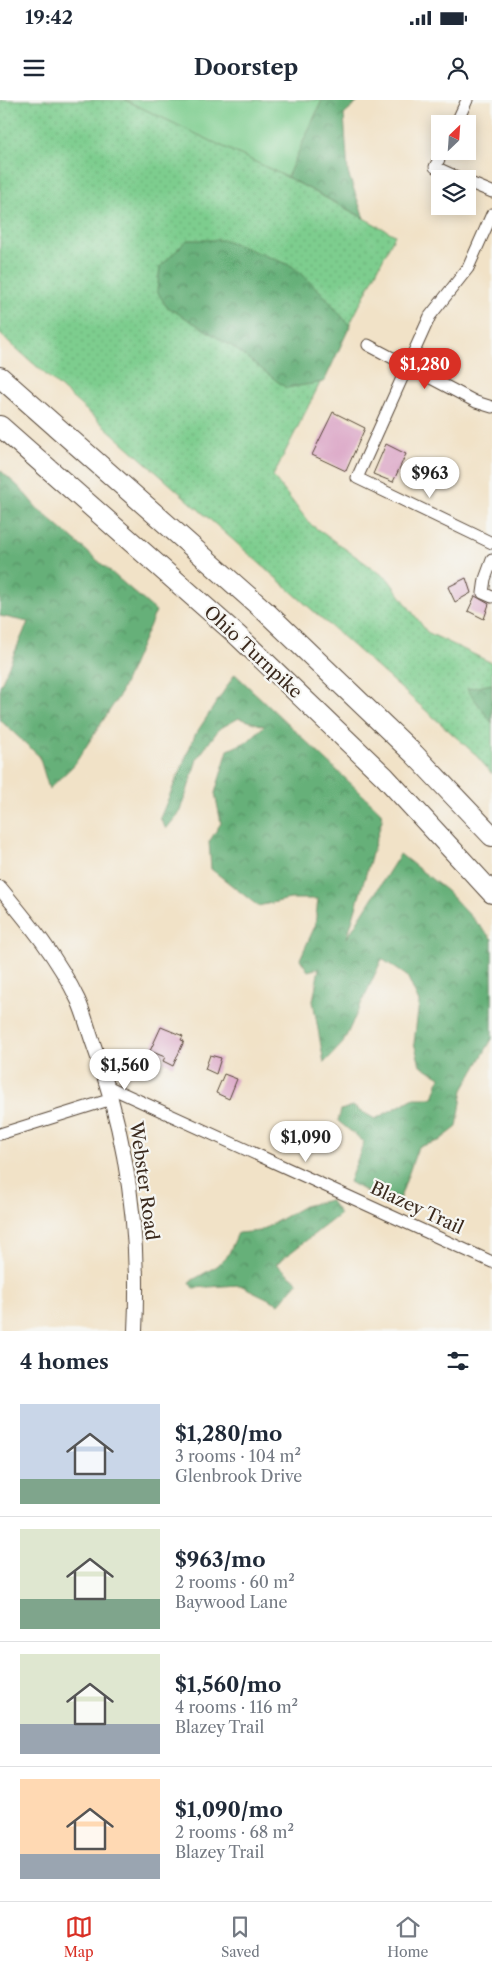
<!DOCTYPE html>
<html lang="en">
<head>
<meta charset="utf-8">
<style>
  :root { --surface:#fff; --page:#f6f6f7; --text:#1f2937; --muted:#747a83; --line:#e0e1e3; --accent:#d93025 }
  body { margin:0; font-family:"Libre Caslon Text",serif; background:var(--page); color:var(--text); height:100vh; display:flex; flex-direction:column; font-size:19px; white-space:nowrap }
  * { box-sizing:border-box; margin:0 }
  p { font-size:16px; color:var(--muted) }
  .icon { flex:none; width:28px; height:28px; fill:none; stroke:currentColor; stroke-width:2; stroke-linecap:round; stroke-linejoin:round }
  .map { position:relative; height:1231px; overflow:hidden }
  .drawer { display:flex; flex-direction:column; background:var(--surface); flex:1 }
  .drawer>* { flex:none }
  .needle { width:32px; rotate:25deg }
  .controls { position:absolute; left:431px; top:15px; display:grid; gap:10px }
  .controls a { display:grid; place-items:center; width:45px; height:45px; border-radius:0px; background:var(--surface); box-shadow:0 2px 12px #0003; font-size:25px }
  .price { position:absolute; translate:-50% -42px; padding:0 11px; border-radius:18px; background:#fff; color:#222; font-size:16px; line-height:32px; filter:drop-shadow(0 1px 2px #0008) }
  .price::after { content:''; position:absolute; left:50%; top:30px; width:15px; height:11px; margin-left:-8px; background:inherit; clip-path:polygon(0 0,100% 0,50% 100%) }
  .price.active { background:var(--accent); color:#fff }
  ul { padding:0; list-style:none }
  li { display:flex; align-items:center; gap:15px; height:125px; padding:0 20px }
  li+li { border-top:1px solid var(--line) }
  li span { display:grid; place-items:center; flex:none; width:140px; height:100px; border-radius:0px; color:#555 }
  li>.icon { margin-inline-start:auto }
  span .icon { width:60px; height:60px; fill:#fffc; stroke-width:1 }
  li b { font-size:21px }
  h2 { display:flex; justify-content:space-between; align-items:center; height:60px; padding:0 20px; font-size:21px }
  .status { display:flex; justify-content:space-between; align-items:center; height:35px; padding:0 25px; background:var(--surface); direction:ltr }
  .status svg { height:14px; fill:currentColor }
  header { display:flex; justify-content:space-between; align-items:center; height:65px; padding:0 20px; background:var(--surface); font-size:22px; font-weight:800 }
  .dock { display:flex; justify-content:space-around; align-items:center; height:70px; border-top:1px solid var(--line); background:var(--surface); font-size:14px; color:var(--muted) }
  .dock a { display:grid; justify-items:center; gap:2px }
  .dock .active { color:var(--accent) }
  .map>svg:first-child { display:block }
</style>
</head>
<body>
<div class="status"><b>19:42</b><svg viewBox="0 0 49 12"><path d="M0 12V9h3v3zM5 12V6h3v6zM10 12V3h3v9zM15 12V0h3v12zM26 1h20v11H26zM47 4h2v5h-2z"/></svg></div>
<header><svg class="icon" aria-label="menu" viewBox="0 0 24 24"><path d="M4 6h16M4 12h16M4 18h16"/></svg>Doorstep<svg class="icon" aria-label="person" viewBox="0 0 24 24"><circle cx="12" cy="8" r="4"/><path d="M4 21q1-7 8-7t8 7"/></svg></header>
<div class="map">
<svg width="492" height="1231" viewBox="0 0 492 1231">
  <defs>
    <pattern id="grass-dots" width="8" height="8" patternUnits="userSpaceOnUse" patternTransform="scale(1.25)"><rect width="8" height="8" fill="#7dcd8e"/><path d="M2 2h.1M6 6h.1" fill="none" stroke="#6db07a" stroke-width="1.8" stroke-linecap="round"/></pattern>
    <pattern id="forest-crowns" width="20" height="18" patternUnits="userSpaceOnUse" patternTransform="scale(1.25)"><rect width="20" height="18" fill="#66b079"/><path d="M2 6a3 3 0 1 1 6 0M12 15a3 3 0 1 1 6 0" fill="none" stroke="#558f63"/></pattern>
  </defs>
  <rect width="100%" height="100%" fill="#f6f6f2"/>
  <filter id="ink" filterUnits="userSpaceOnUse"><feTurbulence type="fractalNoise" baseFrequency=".02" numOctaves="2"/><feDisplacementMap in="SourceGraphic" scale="10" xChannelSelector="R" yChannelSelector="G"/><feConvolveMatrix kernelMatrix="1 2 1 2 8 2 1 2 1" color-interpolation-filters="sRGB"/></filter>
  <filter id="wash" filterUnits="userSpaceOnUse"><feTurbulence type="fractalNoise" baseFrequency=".0096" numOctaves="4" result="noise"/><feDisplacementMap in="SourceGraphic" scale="20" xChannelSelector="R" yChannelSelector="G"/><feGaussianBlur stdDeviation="1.12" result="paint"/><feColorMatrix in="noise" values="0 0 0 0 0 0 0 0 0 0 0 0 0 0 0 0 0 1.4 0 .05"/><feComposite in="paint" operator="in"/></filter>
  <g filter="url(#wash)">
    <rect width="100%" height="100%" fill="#f1e2c7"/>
    <polygon fill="url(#grass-dots)" stroke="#5c7c56" points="0,0 125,0 287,77 395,135 273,376 310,424 388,479 427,532 492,563 492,674 474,653 0,234"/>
    <g fill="url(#forest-crowns)" stroke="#506d4c">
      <polygon points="322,0 360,0 344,15 348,73 364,118 287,77"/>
      <polygon points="187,140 225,140 292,166 323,194 350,226 324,282 286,288 233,247 166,206 157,191 160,167"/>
      <polygon points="0,370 20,388 37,408 156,511 119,596 74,665 49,689 39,656 0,620 0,586 28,522 0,516"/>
      <polygon points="235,574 381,712 382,720 347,838 400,754 447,791 492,839 492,939 463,990 457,1027 439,1041 418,1047 400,1098 374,1096 349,1082 364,1042 338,1021 341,1010 352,1006 375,1019 414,998 433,998 440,977 420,965 414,943 419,902 407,876 382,859 343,943 324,963 313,901 319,868 308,871 300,859 315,826 318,799 290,799 258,806 211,769 209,742 221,723 215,693 228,650 248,641 264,626 239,618 219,629 197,659 181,711 166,729 160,718 195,635"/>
      <polygon points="492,584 492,623 467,589"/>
      <polygon points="330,1100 340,1114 276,1164 298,1182 279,1204 240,1185 193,1188 189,1182 217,1166 228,1155 238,1133 260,1131 304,1106"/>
    </g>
    <polygon fill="#7dcd8e" stroke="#5c7c56" points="125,0 322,0 287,77"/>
    <g id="blocks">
      <g fill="#daa2c4">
        <polygon points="333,312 365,328 346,371 312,355"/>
        <polygon points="386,344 406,354 393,382 373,374"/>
        <polygon points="466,478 471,493 455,502 448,487"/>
        <polygon points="475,496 489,504 484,519 468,511"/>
        <polygon points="161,927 183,936 181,940 184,941 173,966 163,961 165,957 150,951"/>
        <polygon points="210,955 221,958 216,974 205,969"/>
        <polygon points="224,974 237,979 229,999 216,993"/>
      </g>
    </g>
  </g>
  <g filter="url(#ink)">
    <use href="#blocks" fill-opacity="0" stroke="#564637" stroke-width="1"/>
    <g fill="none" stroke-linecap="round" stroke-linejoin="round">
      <defs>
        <g id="minor">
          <polyline points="456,24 467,0"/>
          <polyline points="443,51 435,67 461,79"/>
          <polyline points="468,82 492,92"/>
          <polyline points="492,114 468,168 430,216 357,378 492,443"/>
          <polyline points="368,245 476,302 492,307"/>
          <polyline points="492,460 485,479 483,493 492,497"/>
          <polyline points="109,987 492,1162"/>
          <polyline points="0,1034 112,999"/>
        </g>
        <path id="tertiary" d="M0 788C29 823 58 858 78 900 84 913 88 929 93 943 127 1035 140 1133 135 1231"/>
        <g id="motorway">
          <polyline points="0,277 267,513 414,654 492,736"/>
          <polyline points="0,326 237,535 385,677 492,793"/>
        </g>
      </defs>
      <use href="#minor" stroke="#564637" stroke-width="13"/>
      <use href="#tertiary" stroke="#564637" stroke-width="16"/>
      <use href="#motorway" stroke="#564637" stroke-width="22"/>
      <use href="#minor" stroke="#fff" stroke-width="11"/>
      <use href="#tertiary" stroke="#fff" stroke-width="14"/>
      <use href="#motorway" stroke="#fff" stroke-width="20"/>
    </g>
  </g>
  <g text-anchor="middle" stroke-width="4.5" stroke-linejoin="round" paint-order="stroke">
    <g font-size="18" fill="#3b2a1e" stroke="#f6f6f2">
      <text transform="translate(253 552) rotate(43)" y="6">Ohio Turnpike</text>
      <text transform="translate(144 1081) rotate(82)" y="6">Webster Road</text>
      <text transform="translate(417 1108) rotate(25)" y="6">Blazey Trail</text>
    </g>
  </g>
</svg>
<div class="controls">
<a><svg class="needle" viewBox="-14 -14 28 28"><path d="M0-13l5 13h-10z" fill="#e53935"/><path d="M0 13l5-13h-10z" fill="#747a83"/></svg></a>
<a><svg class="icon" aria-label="layers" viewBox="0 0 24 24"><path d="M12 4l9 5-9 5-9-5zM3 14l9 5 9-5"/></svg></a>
</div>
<b class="price active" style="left:425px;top:290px">$1,280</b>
<b class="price" style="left:430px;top:399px">$963</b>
<b class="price" style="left:125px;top:991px">$1,560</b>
<b class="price" style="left:306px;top:1063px">$1,090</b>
</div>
<section class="drawer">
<h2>4 homes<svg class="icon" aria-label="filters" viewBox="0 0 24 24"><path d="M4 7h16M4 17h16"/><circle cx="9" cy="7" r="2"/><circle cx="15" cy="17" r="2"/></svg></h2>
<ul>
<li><span style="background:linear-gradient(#c9d6e8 75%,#7fa58c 0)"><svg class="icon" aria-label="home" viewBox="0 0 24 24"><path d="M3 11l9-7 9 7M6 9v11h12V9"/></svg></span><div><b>$1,280/mo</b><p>3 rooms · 104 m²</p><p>Glenbrook Drive</p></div></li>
<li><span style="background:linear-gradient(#dfe7d0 70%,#7fa58c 0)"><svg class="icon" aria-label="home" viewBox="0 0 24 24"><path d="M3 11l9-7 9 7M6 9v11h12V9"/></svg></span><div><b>$963/mo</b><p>2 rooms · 60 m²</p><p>Baywood Lane</p></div></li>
<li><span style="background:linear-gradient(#dfe7d0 70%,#9aa5b1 0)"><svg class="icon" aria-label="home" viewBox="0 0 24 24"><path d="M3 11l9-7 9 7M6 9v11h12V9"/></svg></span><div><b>$1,560/mo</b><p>4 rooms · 116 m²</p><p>Blazey Trail</p></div></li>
<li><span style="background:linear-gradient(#ffd9b3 75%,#9aa5b1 0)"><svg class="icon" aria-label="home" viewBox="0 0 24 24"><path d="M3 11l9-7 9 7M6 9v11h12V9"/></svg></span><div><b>$1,090/mo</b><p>2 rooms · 68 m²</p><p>Blazey Trail</p></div></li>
</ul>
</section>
<nav class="dock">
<a class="active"><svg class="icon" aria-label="map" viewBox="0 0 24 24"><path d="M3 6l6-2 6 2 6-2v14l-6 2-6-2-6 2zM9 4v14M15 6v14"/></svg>Map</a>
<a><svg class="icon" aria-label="saved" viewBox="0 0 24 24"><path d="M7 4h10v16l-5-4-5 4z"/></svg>Saved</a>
<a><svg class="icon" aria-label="home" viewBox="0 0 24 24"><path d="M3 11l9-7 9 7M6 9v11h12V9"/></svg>Home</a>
</nav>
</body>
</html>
